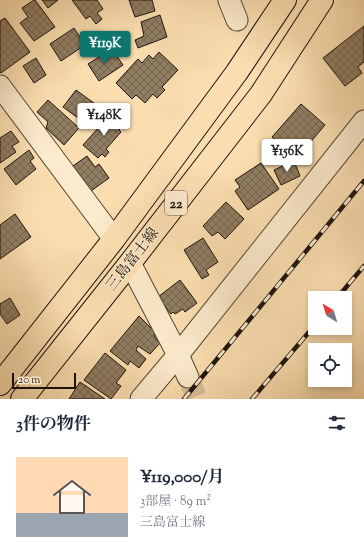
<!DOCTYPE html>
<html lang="ja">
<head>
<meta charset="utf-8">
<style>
  :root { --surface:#fff; --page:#f2f2f3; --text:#1f2937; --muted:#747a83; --line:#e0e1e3; --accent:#0f766e }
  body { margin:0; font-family:"Sorts Mill Goudy","Noto Serif JP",serif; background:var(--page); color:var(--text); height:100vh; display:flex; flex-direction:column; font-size:15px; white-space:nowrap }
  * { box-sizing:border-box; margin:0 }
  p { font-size:13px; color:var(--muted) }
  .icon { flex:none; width:22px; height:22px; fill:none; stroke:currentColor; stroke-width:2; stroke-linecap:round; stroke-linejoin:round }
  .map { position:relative; height:399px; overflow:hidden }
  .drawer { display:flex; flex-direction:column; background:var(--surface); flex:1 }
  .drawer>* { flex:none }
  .needle { width:26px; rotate:322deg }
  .fabs { position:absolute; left:308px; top:291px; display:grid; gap:8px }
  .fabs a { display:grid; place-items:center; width:44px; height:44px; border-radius:0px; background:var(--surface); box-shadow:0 2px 6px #0003; font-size:20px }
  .scale { position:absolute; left:12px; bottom:10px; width:64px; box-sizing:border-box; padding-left:4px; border:2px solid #1d140d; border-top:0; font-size:11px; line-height:14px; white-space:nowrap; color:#1d140d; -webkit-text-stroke:3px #fceacc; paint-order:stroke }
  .price { position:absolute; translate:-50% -34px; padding:0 9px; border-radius:4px; background:#fff; color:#222; font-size:13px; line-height:26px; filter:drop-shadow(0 1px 2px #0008) }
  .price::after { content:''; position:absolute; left:50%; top:24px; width:12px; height:9px; margin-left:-6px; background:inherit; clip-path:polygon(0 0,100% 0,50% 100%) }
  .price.selected { background:var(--accent); color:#fff }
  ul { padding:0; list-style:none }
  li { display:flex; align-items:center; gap:12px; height:100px; padding:0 16px }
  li+li { border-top:1px solid var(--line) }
  li span { display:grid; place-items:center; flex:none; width:112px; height:80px; border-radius:0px; color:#555 }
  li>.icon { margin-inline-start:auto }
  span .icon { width:48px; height:48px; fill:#fffc; stroke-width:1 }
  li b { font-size:17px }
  h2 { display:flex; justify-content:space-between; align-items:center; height:48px; padding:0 16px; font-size:17px }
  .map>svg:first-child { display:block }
</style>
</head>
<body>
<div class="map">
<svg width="364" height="399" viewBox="0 0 364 399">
  <defs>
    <pattern id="building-cross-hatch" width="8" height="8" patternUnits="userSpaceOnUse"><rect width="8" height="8" fill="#907d62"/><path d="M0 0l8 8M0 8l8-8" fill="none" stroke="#75654f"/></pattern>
  </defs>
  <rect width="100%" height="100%" fill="#fbdeb0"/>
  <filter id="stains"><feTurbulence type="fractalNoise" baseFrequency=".005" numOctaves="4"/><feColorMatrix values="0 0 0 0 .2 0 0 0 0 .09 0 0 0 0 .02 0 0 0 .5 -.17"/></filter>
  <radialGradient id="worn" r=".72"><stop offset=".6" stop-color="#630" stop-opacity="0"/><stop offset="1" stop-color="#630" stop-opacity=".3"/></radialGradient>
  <g fill="url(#building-cross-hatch)" stroke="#1d140d">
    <polygon points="34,0 35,0 55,27 34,41 20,23 28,17 22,8"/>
    <polygon points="42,0 58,0 48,8"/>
    <polygon points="72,0 97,0 103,9 97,13 102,19 96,24 90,16 86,19"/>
    <polygon points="129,0 152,0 155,11 135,17"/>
    <polygon points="160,15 167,37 138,48 135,40 144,36 141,22"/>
    <polygon points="5,18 30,52 1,73 0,72 0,21"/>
    <polygon points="364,26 364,62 358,67 362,73 345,86 323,58"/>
    <polygon points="74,28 85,45 61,61 50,44"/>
    <polygon points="112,49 123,65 99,81 88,64"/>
    <polygon points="159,52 178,70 162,87 165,90 157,98 153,94 145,103 136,95 132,99 116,83 138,59 142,63 149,55 153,59"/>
    <polygon points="36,58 46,75 34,83 23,66"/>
    <polygon points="76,90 98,106 85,123 63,107"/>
    <polygon points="48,100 79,128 64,145 46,128 48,122 37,112"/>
    <polygon points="301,104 325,125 297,158 272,137"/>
    <polygon points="109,116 115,121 118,119 124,125 119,130 121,132 106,149 109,152 105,157 102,154 98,158 83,145"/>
    <polygon points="11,131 19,142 12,146 16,152 0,163 0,138"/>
    <polygon points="29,150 34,158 30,161 36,169 16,185 4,169"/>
    <polygon points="87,156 95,167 99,164 109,178 91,191 73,166"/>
    <polygon points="294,161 300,176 281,185 274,170"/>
    <polygon points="261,163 279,189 248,210 235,191 240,187 235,180"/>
    <polygon points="226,202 244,219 225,239 218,232 212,236 203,226"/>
    <polygon points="15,214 31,237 0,259 0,225"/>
    <polygon points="203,238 218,262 206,270 209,275 202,279 184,250"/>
    <polygon points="180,280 197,303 185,312 183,309 175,314 173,312 171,314 158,297"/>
    <polygon points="10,298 20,315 7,324 0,314 0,304"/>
    <polygon points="139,316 156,333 154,336 160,343 150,354 138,346 136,350 146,359 139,368 130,361 128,365 110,351"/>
    <polygon points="105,353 126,370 116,383 121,386 111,399 84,380"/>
    <polygon points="80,382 105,399 69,399"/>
  </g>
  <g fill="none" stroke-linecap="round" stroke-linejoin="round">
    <polyline stroke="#dac098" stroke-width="21" stroke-dasharray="21 10" stroke-linecap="butt" points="188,377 197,399"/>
    <defs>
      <g id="minor">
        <polyline points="229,0 237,20"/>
        <polyline points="0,86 114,239"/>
        <polyline points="130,263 178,355 188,377"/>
        <polyline points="141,399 178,355 364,121"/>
      </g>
      <g id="major">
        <polyline points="0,384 114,239 237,72 285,0"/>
        <polyline points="22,399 130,263 261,94 322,0"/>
      </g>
    </defs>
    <use href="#minor" stroke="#544636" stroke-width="23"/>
    <use href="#major" stroke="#1d140d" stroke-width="24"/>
    <use href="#minor" stroke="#fceacc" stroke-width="21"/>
    <use href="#major" stroke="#fbdeb0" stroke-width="22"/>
    <defs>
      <g id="rail">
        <polyline points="337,298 364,266"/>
        <polyline points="184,399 364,181"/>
        <polyline points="252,399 315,325"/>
      </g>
    </defs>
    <use href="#rail" stroke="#1d140d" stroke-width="4.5"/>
    <use href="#rail" stroke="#fceacc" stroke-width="3" stroke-dasharray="9" stroke-linecap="butt"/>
  </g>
  <g text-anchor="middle" stroke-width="3" stroke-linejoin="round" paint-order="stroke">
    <rect fill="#fceacc" stroke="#605446" stroke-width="1" x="165" y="191" width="22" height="24" rx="3"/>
    <g font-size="14" font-weight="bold" fill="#1d140d">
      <text x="176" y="208">22</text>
    </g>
    <g font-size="15" fill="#1d140d" stroke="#fceacc">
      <text transform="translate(132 259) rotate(-52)" y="5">三島富士線</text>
    </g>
  </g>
  <rect width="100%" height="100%" filter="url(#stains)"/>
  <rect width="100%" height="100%" fill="url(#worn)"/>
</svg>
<div class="fabs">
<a><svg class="needle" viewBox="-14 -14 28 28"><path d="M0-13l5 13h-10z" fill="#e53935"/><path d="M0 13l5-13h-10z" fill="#747a83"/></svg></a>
<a><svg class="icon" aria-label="locate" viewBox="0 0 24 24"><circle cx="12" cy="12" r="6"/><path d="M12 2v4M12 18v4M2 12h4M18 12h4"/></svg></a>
</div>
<div class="scale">20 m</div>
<b class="price selected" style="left:105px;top:65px">¥119K</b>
<b class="price" style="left:104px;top:137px">¥148K</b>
<b class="price" style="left:287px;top:173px">¥156K</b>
</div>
<section class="drawer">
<h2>3件の物件<svg class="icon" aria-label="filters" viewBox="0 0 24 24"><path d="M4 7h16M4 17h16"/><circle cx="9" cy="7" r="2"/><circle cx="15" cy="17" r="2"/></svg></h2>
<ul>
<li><span style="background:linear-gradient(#ffd9b3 70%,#9aa5b1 0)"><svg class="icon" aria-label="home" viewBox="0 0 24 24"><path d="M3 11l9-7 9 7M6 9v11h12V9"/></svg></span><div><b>¥119,000/月</b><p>3部屋 · 89 m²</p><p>三島富士線</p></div></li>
</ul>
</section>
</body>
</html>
